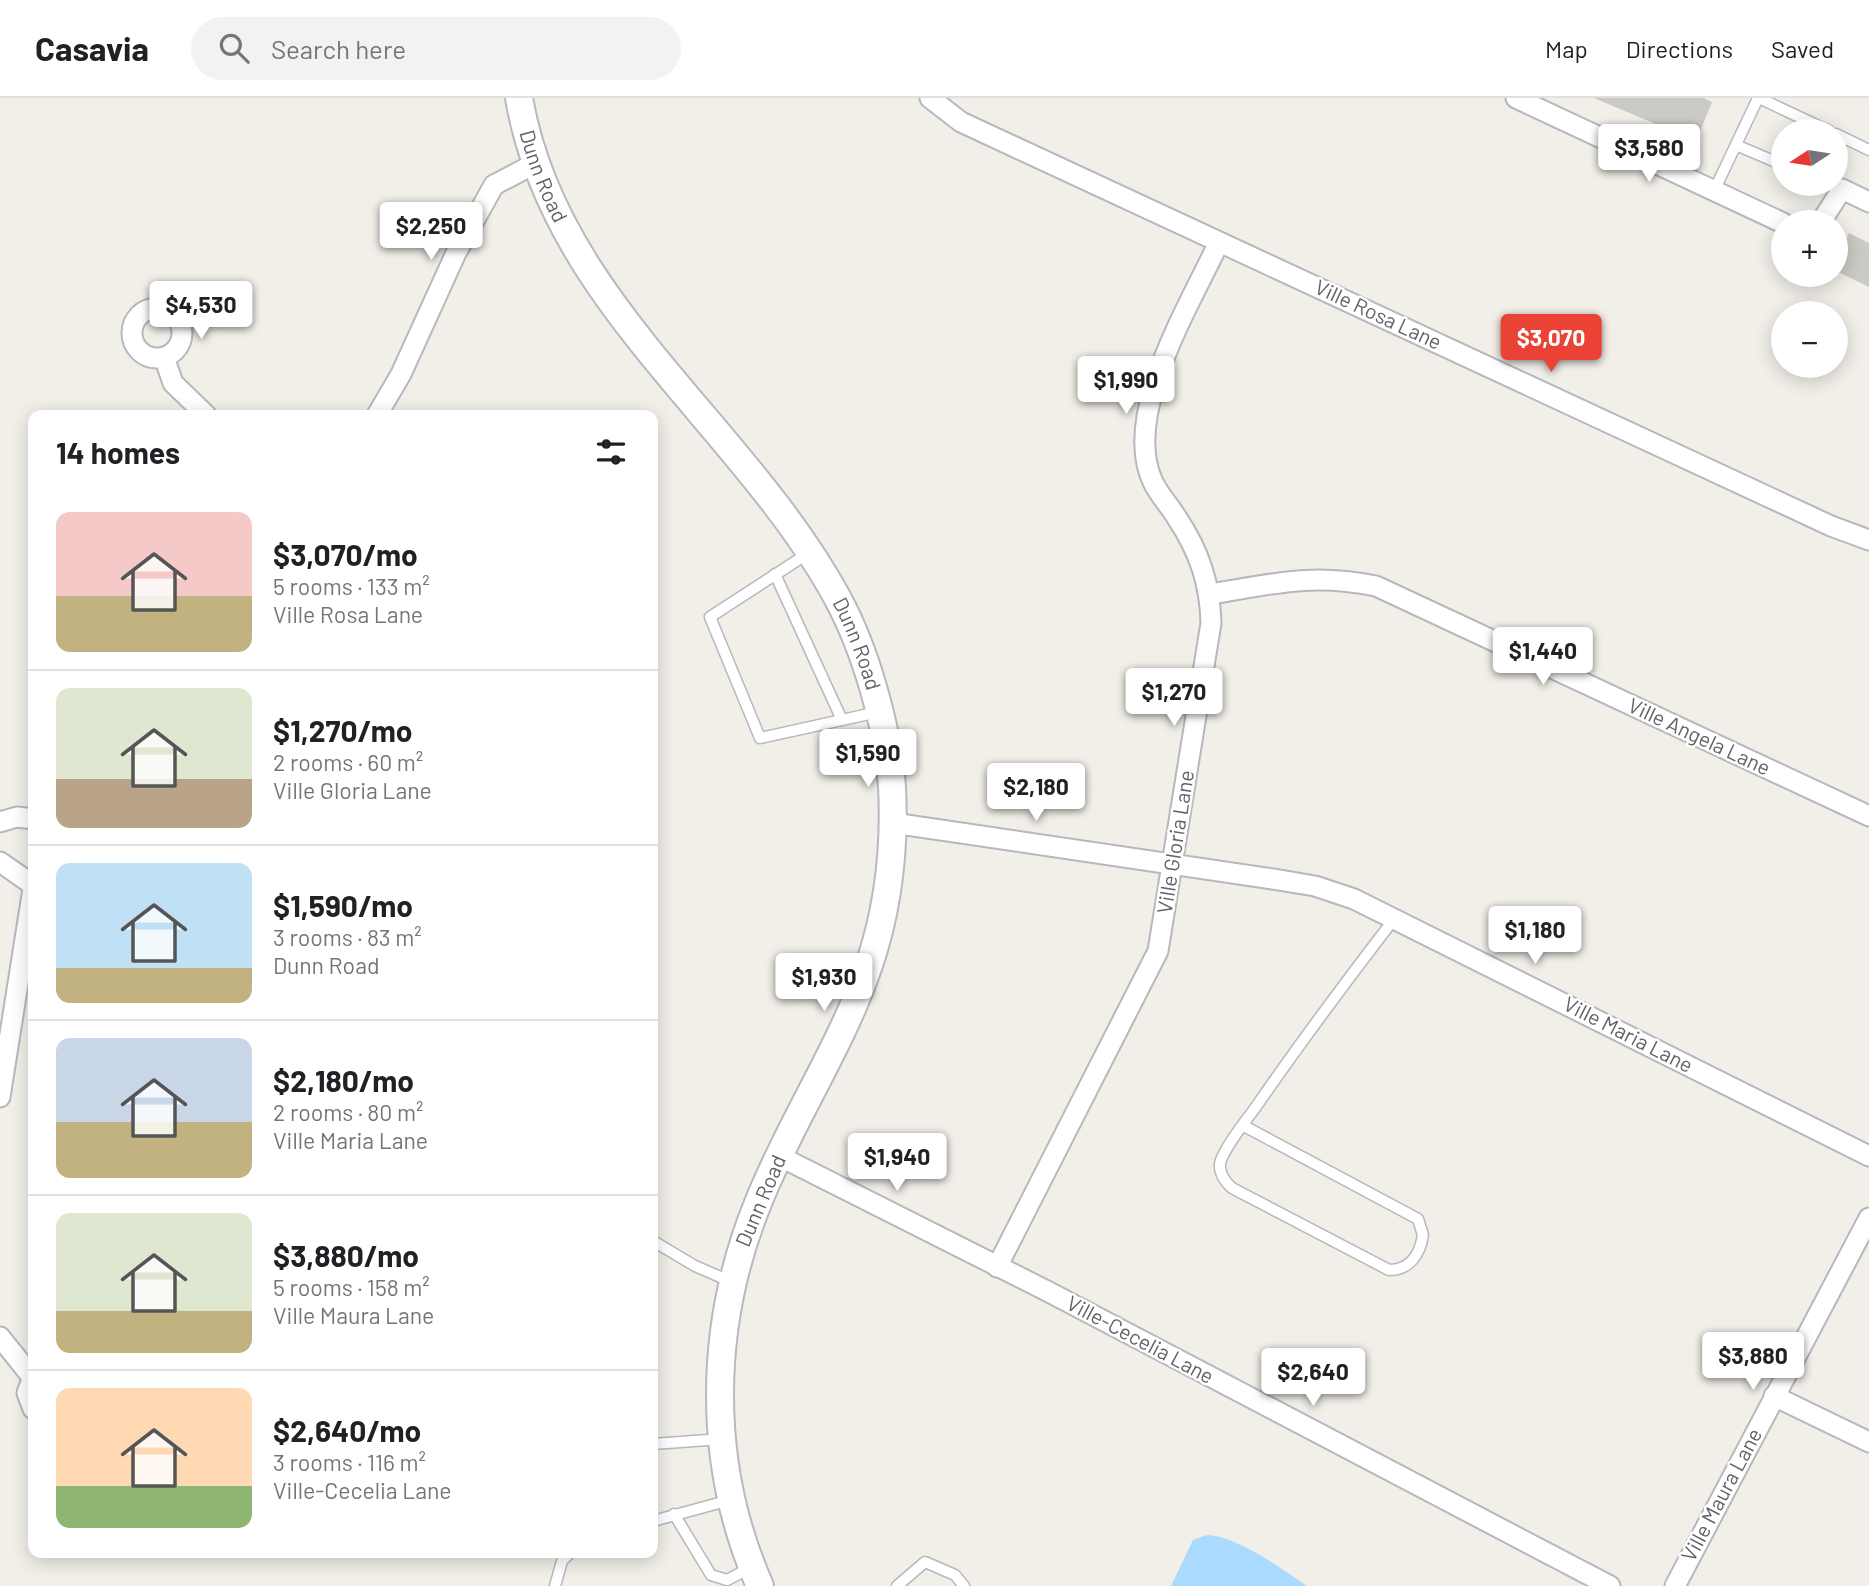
<!DOCTYPE html>
<html lang="en">
<head>
<meta charset="utf-8">
<style>
  :root { --surface:#fff; --page:#f2f2f2; --text:#202124; --muted:#757577; --line:#e0e0e0; --accent:#ea4335 }
  body { margin:0; font-family:Barlow,sans-serif; background:var(--page); color:var(--text); height:100vh; display:flex; flex-direction:column; font-size:26px; white-space:nowrap }
  * { box-sizing:border-box; margin:0 }
  p { font-size:23px; color:var(--muted) }
  .icon { flex:none; width:38px; height:38px; fill:none; stroke:currentColor; stroke-width:2; stroke-linecap:round; stroke-linejoin:round }
  .map { position:relative; flex:1; overflow:hidden }
  .drawer { position:absolute; left:28px; top:312px; width:630px; height:1148px; display:flex; flex-direction:column; background:var(--surface); border-radius:14px; box-shadow:0 4px 18px #0003 }
  .drawer>* { flex:none }
  .needle { width:46px; rotate:258deg }
  .buttons { position:absolute; left:1771px; top:21px; display:grid; gap:14px }
  .buttons a { display:grid; place-items:center; width:77px; height:77px; border-radius:50%; background:var(--surface); box-shadow:0 4px 18px #0003; font-size:35px }
  .price { position:absolute; translate:-50% -60px; padding:0 16px; border-radius:7px; background:#fff; color:#222; font-size:23px; line-height:46px; filter:drop-shadow(0 2px 4px #0008) }
  .price::after { content:''; position:absolute; left:50%; top:42px; width:21px; height:16px; margin-left:-10px; background:inherit; clip-path:polygon(0 0,100% 0,50% 100%) }
  .price.on { background:var(--accent); color:#fff }
  ul { padding:0; list-style:none }
  li { display:flex; align-items:center; gap:21px; height:175px; padding:0 28px }
  li+li { border-top:2px solid var(--line) }
  li span { display:grid; place-items:center; flex:none; width:196px; height:140px; border-radius:14px; color:#555 }
  li>.icon { margin-inline-start:auto }
  span .icon { width:84px; height:84px; fill:#fffc; stroke-width:1 }
  li b { font-size:30px }
  h2 { display:flex; justify-content:space-between; align-items:center; height:84px; padding:0 28px; font-size:30px }
  header { display:flex; align-items:center; gap:42px; box-sizing:border-box; height:98px; padding:0 35px; background:var(--surface); border-bottom:2px solid var(--line) }
  header strong { font-size:33px }
  nav { display:flex; gap:38px; margin-inline-start:auto; font-size:24px }
  .search { width:490px; height:63px; background:var(--page); display:flex; align-items:center; gap:18px; box-sizing:border-box; padding:0 24px; border-radius:38px; color:var(--muted); font-size:26px }
  .map>svg:first-child { display:block }
</style>
</head>
<body>
<header>
<strong>Casavia</strong>
<div class="search"><svg class="icon" aria-label="search" viewBox="0 0 24 24"><circle cx="10" cy="10" r="6"/><path d="M15 15l6 6"/></svg>Search here</div>
<nav><a>Map</a><a>Directions</a><a>Saved</a></nav>
</header>
<div class="map">
<svg width="1869" height="1488" viewBox="0 0 1869 1488">
  <rect width="100%" height="100%" fill="#f1efe8"/>
  <path fill="#aadaff" d="M1207 1437C1236 1438 1283 1471 1307 1488H1171L1193 1442Z"/>
  <g fill="#cccac5">
    <polygon points="1594,0 1704,0 1712,4 1696,43"/>
    <polygon points="1849,135 1869,145 1869,189 1836,173 1836,165"/>
  </g>
  <g fill="none" stroke-linecap="round" stroke-linejoin="round">
    <defs>
      <g id="lane">
        <polyline points="1759,0 1829,33"/>
        <polyline points="1836,36 1869,52"/>
        <polyline points="1736,47 1783,67"/>
        <polyline points="1714,93 1758,0"/>
        <polyline points="807,456 710,519 760,640 878,614"/>
        <polyline points="775,476 842,622"/>
        <path d="M1244 1028 1418 1121 1423 1137C1420 1156 1410 1172 1389 1172L1232 1090C1224 1083 1217 1072 1221 1062 1229 1042 1248 1021 1260 1003 1303 941 1348 881 1394 821"/>
        <polyline points="653,1143 695,1168 732,1184"/>
        <polyline points="653,1346 721,1341"/>
        <polyline points="674,1416 711,1477 727,1482 750,1470"/>
        <polyline points="653,1423 730,1402"/>
        <polyline points="555,1488 562,1463 571,1454"/>
        <polyline points="897,1488 925,1464 955,1477 964,1488"/>
      </g>
      <g id="street">
        <polyline points="930,0 961,24 1831,428 1869,442"/>
        <polyline points="1516,0 1783,125"/>
        <polyline points="1821,124 1842,91 1869,104"/>
        <circle cx="157" cy="235" r="25"/>
        <polyline points="164,259 173,285 206,317"/>
        <polyline points="377,317 401,276 456,155 494,87 536,65"/>
        <path d="M1210 496C1274 486 1310 475 1376 488L1869 718"/>
        <polyline points="0,724 17,719 33,721"/>
        <polyline points="893,725 1273,781 1315,788 1354,801 1869,1058"/>
        <polyline points="0,764 33,787"/>
        <polyline points="0,999 33,791"/>
        <polyline points="779,1058 1049,1194 1610,1488"/>
        <path d="M997 1169 1158 853 1211 525C1210 485 1199 453 1177 420 1170 408 1159 397 1153 384 1121 317 1190 207 1219 144"/>
        <polyline points="0,1239 32,1279"/>
        <polyline points="33,1279 27,1295 33,1311"/>
        <polyline points="1774,1298 1869,1344"/>
        <polyline points="1675,1488 1869,1120"/>
      </g>
      <g id="secondary">
        <path id="s1" d="M519 0C554 205 744 327 838 501 866 553 888 630 892 689 895 748 888 811 869 867 841 950 790 1024 758 1105 708 1228 706 1366 760 1488"/>
      </g>
    </defs>
    <use href="#lane" stroke="#b5b8bc" stroke-width="13"/>
    <use href="#street" stroke="#b5b8bc" stroke-width="23"/>
    <use href="#secondary" stroke="#b6babf" stroke-width="30"/>
    <use href="#lane" stroke="#fff" stroke-width="10"/>
    <use href="#street" stroke="#fff" stroke-width="19"/>
    <use href="#secondary" stroke="#fff" stroke-width="26"/>
  </g>
  <g text-anchor="middle" stroke-width="5" stroke-linejoin="round" paint-order="stroke">
    <g font-size="21" fill="#5f6368" stroke="#fff">
      <text dy="7" stroke="none"><textPath href="#s1" startOffset="82">Dunn Road</textPath></text>
      <text transform="translate(1378 217) rotate(25)" y="7">Ville Rosa Lane</text>
      <text dy="7" stroke="none"><textPath href="#s1" startOffset="649">Dunn Road</textPath></text>
      <text transform="translate(1699 639) rotate(25)" y="7">Ville Angela Lane</text>
      <text transform="translate(1176 744) rotate(-81)" y="7">Ville Gloria Lane</text>
      <text transform="translate(1628 937) rotate(27)" y="7">Ville Maria Lane</text>
      <text transform="translate(761 1103) rotate(-67)" y="7">Dunn Road</text>
      <text transform="translate(1140 1242) rotate(28)" y="7">Ville-Cecelia Lane</text>
      <text transform="translate(1722 1397) rotate(-62)" y="7">Ville Maura Lane</text>
    </g>
  </g>
</svg>
<div class="buttons">
<a><svg class="needle" viewBox="-14 -14 28 28"><path d="M0-13l5 13h-10z" fill="#e53935"/><path d="M0 13l5-13h-10z" fill="#757577"/></svg></a>
<a>+</a>
<a>−</a>
</div>
<b class="price" style="left:1649px;top:86px">$3,580</b>
<b class="price" style="left:431px;top:164px">$2,250</b>
<b class="price" style="left:201px;top:243px">$4,530</b>
<b class="price on" style="left:1551px;top:276px">$3,070</b>
<b class="price" style="left:1126px;top:318px">$1,990</b>
<b class="price" style="left:1543px;top:589px">$1,440</b>
<b class="price" style="left:1174px;top:630px">$1,270</b>
<b class="price" style="left:868px;top:691px">$1,590</b>
<b class="price" style="left:1036px;top:725px">$2,180</b>
<b class="price" style="left:1535px;top:868px">$1,180</b>
<b class="price" style="left:824px;top:915px">$1,930</b>
<b class="price" style="left:897px;top:1095px">$1,940</b>
<b class="price" style="left:1753px;top:1294px">$3,880</b>
<b class="price" style="left:1313px;top:1310px">$2,640</b>
<section class="drawer">
<h2>14 homes<svg class="icon" aria-label="filters" viewBox="0 0 24 24"><path d="M4 7h16M4 17h16"/><circle cx="9" cy="7" r="2"/><circle cx="15" cy="17" r="2"/></svg></h2>
<ul>
<li><span style="background:linear-gradient(#f6c9c9 60%,#c2b280 0)"><svg class="icon" aria-label="home" viewBox="0 0 24 24"><path d="M3 11l9-7 9 7M6 9v11h12V9"/></svg></span><div><b>$3,070/mo</b><p>5 rooms · 133 m²</p><p>Ville Rosa Lane</p></div></li>
<li><span style="background:linear-gradient(#dfe7d0 65%,#b9a48a 0)"><svg class="icon" aria-label="home" viewBox="0 0 24 24"><path d="M3 11l9-7 9 7M6 9v11h12V9"/></svg></span><div><b>$1,270/mo</b><p>2 rooms · 60 m²</p><p>Ville Gloria Lane</p></div></li>
<li><span style="background:linear-gradient(#bfe0f5 75%,#c2b280 0)"><svg class="icon" aria-label="home" viewBox="0 0 24 24"><path d="M3 11l9-7 9 7M6 9v11h12V9"/></svg></span><div><b>$1,590/mo</b><p>3 rooms · 83 m²</p><p>Dunn Road</p></div></li>
<li><span style="background:linear-gradient(#c9d6e8 60%,#c2b280 0)"><svg class="icon" aria-label="home" viewBox="0 0 24 24"><path d="M3 11l9-7 9 7M6 9v11h12V9"/></svg></span><div><b>$2,180/mo</b><p>2 rooms · 80 m²</p><p>Ville Maria Lane</p></div></li>
<li><span style="background:linear-gradient(#dfe7d0 70%,#c2b280 0)"><svg class="icon" aria-label="home" viewBox="0 0 24 24"><path d="M3 11l9-7 9 7M6 9v11h12V9"/></svg></span><div><b>$3,880/mo</b><p>5 rooms · 158 m²</p><p>Ville Maura Lane</p></div></li>
<li><span style="background:linear-gradient(#ffd9b3 70%,#8fb573 0)"><svg class="icon" aria-label="home" viewBox="0 0 24 24"><path d="M3 11l9-7 9 7M6 9v11h12V9"/></svg></span><div><b>$2,640/mo</b><p>3 rooms · 116 m²</p><p>Ville-Cecelia Lane</p></div></li>
</ul>
</section>
</div>
</body>
</html>
